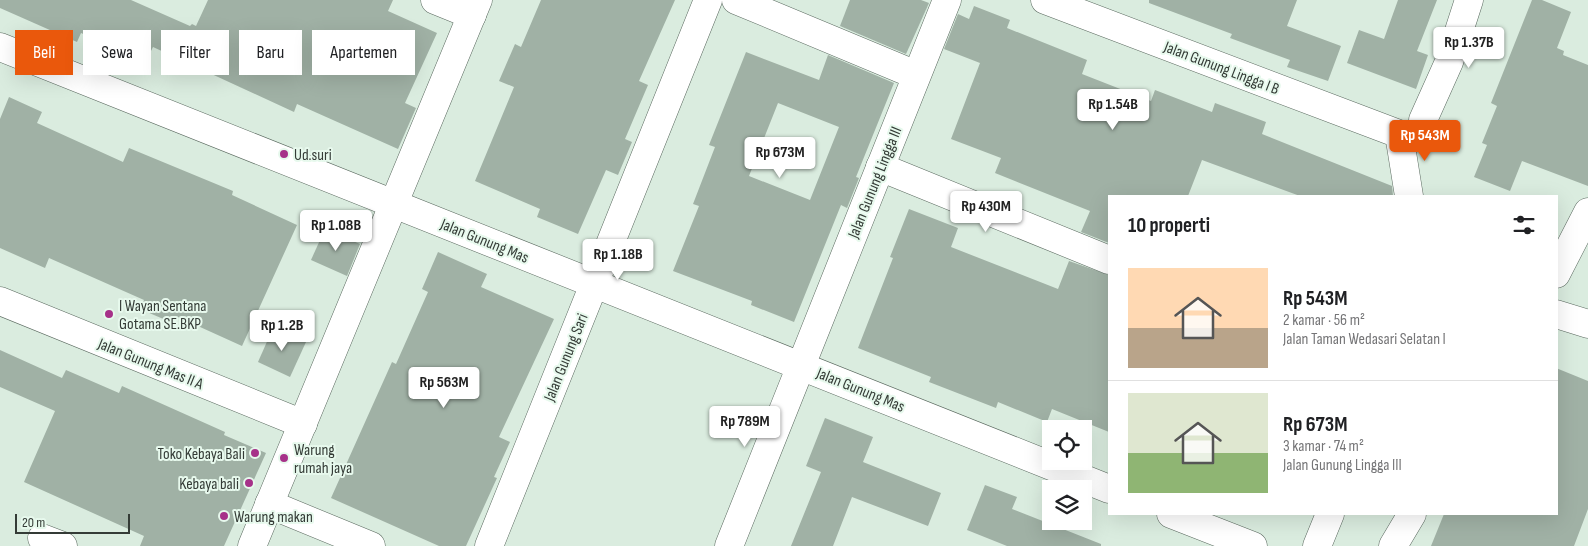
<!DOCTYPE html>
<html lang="id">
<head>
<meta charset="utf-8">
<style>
  :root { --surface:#fff; --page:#f2f2f2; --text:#202124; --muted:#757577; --line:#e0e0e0; --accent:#ea580c }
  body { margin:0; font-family:"Sofia Sans Condensed",sans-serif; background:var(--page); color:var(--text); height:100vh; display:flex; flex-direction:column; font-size:19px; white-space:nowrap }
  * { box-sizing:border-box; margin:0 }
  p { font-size:16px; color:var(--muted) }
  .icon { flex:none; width:28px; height:28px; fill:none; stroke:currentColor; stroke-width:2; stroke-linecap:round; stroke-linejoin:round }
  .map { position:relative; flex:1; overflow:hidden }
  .sheet { position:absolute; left:1108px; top:195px; width:450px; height:320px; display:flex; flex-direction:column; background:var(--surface); border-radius:0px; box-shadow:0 5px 20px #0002 }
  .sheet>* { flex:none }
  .guide { position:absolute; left:15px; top:30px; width:475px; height:45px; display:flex; gap:10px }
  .tools { position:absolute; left:1042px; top:420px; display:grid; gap:10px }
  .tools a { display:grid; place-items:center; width:50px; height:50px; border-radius:0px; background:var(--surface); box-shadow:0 5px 20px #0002; font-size:25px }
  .scale { position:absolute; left:15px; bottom:12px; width:115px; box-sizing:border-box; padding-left:5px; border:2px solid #343b36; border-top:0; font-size:14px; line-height:18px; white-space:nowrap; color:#343b36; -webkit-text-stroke:4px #e7f9ed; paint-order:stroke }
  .price { position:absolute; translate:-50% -42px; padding:0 11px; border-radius:5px; background:#fff; color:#222; font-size:16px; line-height:32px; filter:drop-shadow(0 1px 2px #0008) }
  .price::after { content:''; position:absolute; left:50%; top:30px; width:15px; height:11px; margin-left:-8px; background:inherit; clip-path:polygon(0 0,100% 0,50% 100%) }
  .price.selected { background:var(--accent); color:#fff }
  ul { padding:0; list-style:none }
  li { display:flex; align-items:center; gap:15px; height:125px; padding:0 20px }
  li+li { border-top:1px solid var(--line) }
  li span { display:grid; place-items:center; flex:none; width:140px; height:100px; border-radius:0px; color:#555 }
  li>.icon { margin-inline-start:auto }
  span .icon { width:60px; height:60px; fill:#fffc; stroke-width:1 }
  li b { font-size:21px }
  h2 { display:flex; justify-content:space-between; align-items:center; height:60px; padding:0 20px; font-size:21px }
  .chip { padding:0 18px; border-radius:0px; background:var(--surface); box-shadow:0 5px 20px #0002; font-size:18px; line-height:45px }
  .chip.selected { background:var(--accent); color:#fff }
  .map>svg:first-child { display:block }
</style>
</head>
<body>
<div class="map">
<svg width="1588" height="546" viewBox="0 0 1588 546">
  <rect width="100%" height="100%" fill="#daecdf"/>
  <g fill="#a0b1a5" fill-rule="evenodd">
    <polygon points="0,0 131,0 190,26 192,24 196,26 208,0 393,0 388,11 437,33 405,103 416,108 398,149 297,104 294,112 153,47 146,61 81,33 77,42 0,8"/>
    <polygon points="541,0 675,0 639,81 648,85 625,139 632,142 618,175 606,170 578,234 537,217 540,209 475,181 514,87 499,81 515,44 521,47"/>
    <polygon points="850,0 921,0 929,3 906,54 840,26"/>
    <polygon points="1149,0 1297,0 1287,26 1341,46 1328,81 1287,67 1290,60 1230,38 1232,34 1149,3"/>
    <polygon points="1398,0 1437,0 1417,51 1428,55 1416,89 1347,63 1359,30 1384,39"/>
    <polygon points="1532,0 1542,0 1571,12 1557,48 1564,51 1563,55 1588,65 1588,186 1522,161 1510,191 1474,177 1487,145 1482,143 1497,106 1491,103"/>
    <polygon points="974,6 1010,20 1007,28 1087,60 1082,74 1151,101 1155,90 1212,112 1215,103 1266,122 1262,134 1392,186 1393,196 1300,196 1202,160 1188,196 1109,196 1109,243 1081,232 1090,211 995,173 1001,158 951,139 980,63 944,49 958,14 969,19"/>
    <path d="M746 52 819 80 828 55 894 83 856 177 859 178 847 208 841 205 794 322 751 305 752 301 673 271 699 206 693 204 715 147 709 145ZM778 103 839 127 810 200 749 176Z"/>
    <polygon points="9,97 42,112 37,123 123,162 129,148 233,191 232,195 297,225 242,346 178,317 175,324 140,309 144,300 49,258 45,268 0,248 0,119"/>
    <polygon points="909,209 958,228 951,247 1058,289 1069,261 1109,275 1109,432 1052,409 1047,422 998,402 996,408 929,382 931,377 858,348 893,258 890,257"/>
    <polygon points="325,229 360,244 347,276 311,260"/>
    <polygon points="438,252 487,274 481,287 554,319 499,437 510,442 494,477 497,478 466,546 439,546 331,498 392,362 396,364 428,292 422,289"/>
    <polygon points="273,328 306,342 290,377 258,362"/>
    <polygon points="0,350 62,378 66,370 119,393 122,386 225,432 224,435 266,453 224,546 140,546 144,536 24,482 55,411 0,387"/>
    <polygon points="1556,368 1588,381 1588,509 1574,546 1431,546 1444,514 1556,514"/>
    <polygon points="825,418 873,437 863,462 941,493 928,526 852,497 833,546 791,546 821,472 806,466"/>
    <polygon points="985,485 1017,497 1012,509 1101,544 1101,546 1007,546 967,530"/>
  </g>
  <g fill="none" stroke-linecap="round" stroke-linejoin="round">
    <defs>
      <g id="street">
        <polyline points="435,0 472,15"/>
        <polyline points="736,0 916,75"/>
        <polyline points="1045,0 1399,134 1409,196"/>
        <polyline points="0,47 1109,489"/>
        <polyline points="1423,120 1449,62 1469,0"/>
        <polyline points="880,167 1109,260"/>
        <polyline points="1556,274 1588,212"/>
        <polyline points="0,301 303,424"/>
        <polyline points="1556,314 1588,324"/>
        <polyline points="269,504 371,546"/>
        <polyline points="1171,514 1253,546"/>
        <polyline points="42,538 63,546"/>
        <polyline points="252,546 478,0"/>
        <polyline points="489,546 708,0"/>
        <polyline points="729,546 947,0"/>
        <polyline points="1317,546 1330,514"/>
        <polyline points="1393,546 1412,514"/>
      </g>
    </defs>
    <use href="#street" stroke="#5a695f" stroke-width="29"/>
    <use href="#street" stroke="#fff" stroke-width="28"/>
  </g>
  <g fill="#a63189" stroke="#e7f9ed" stroke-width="2">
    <circle cx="284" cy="154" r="5"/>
    <circle cx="109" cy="314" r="5"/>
    <circle cx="255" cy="453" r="5"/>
    <circle cx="284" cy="458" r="5"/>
    <circle cx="249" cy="483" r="5"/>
    <circle cx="224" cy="516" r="5"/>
  </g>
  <g text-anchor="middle" stroke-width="4" stroke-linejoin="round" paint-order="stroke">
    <g font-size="16" fill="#343b36" stroke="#e7f9ed">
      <text transform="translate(1222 67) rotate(21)" y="6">Jalan Gunung Lingga I B</text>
      <text transform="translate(874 182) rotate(-68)" y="6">Jalan Gunung Lingga III</text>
      <text transform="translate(485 240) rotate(22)" y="6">Jalan Gunung Mas</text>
      <text transform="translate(565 357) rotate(-68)" y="6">Jalan Gunung Sari</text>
      <text transform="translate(151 363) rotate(22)" y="6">Jalan Gunung Mas II A</text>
      <text transform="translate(861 389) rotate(22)" y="6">Jalan Gunung Mas</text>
    </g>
    <g font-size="16" fill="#343b36" stroke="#e7f9ed" text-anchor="start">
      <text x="294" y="160">Ud.suri</text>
      <text x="119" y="311">I Wayan Sentana<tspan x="119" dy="18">Gotama SE.BKP</tspan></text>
      <text x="294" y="455">Warung<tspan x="294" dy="18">rumah jaya</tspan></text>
      <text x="245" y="459" text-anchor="end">Toko Kebaya Bali</text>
      <text x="239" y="489" text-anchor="end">Kebaya bali</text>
      <text x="234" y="522">Warung makan</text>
    </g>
  </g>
</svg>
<div class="tools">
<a><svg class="icon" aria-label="locate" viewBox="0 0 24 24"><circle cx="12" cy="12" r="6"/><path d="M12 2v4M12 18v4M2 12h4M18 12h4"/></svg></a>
<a><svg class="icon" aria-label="layers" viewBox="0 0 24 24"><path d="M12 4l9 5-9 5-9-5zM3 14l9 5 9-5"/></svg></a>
</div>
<div class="scale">20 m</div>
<b class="price" style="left:1469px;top:69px">Rp 1.37B</b>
<b class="price" style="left:1113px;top:131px">Rp 1.54B</b>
<b class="price selected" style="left:1425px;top:162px">Rp 543M</b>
<b class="price" style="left:780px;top:179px">Rp 673M</b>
<b class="price" style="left:986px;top:233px">Rp 430M</b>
<b class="price" style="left:336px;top:252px">Rp 1.08B</b>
<b class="price" style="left:618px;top:281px">Rp 1.18B</b>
<b class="price" style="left:282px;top:352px">Rp 1.2B</b>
<b class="price" style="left:444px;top:409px">Rp 563M</b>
<b class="price" style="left:745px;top:448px">Rp 789M</b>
<div class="guide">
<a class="chip selected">Beli</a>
<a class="chip">Sewa</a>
<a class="chip">Filter</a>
<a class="chip">Baru</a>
<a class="chip">Apartemen</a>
</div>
<section class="sheet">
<h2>10 properti<svg class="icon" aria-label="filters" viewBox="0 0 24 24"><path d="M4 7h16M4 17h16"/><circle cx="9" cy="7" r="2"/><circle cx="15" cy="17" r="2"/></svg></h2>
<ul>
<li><span style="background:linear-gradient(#ffd9b3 60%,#b9a48a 0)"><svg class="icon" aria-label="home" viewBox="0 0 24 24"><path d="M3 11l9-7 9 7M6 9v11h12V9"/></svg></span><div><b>Rp 543M</b><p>2 kamar · 56 m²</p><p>Jalan Taman Wedasari Selatan I</p></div></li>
<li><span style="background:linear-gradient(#dfe7d0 60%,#8fb573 0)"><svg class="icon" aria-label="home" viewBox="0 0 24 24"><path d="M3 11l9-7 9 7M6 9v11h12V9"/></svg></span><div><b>Rp 673M</b><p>3 kamar · 74 m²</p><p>Jalan Gunung Lingga III</p></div></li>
</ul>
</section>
</div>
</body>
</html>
